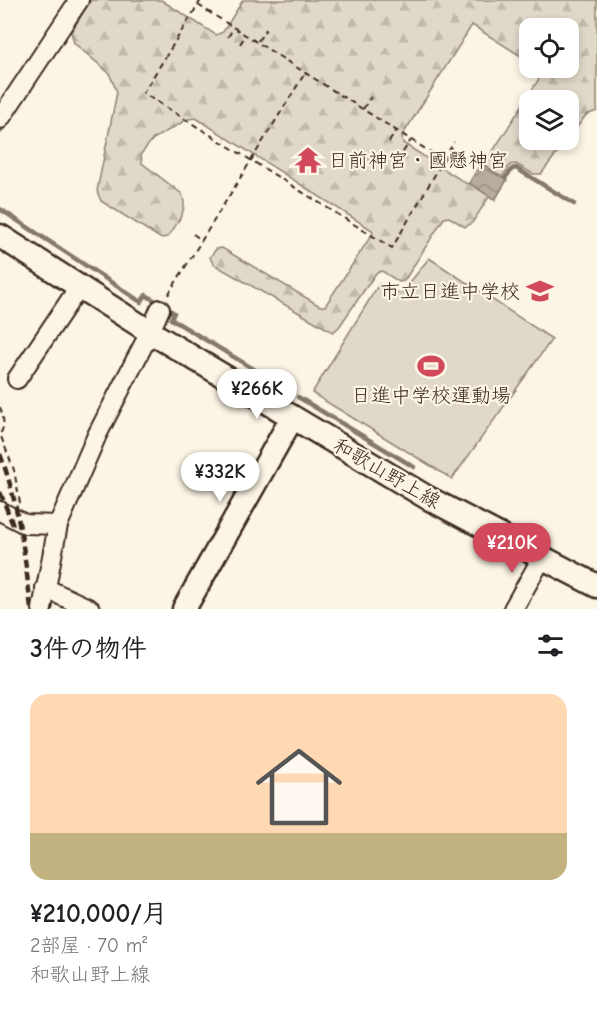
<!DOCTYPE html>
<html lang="ja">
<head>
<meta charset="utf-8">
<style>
  :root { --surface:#fff; --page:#f2f2f2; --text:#202124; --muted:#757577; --accent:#d1495b }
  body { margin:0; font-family:"Comic Neue","Klee One",sans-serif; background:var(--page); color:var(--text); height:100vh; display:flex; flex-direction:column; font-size:22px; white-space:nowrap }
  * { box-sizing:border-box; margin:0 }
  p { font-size:20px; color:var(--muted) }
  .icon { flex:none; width:33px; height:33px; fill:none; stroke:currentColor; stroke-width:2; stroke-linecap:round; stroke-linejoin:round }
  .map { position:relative; height:609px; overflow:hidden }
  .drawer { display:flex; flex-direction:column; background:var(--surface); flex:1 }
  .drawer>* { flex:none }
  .fabs { position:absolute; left:519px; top:18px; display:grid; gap:12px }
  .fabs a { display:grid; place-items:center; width:60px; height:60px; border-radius:12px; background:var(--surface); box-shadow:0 3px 9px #0003; font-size:30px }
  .price { position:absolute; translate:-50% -51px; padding:0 14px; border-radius:21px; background:#fff; color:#222; font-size:20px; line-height:39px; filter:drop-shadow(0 2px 3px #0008) }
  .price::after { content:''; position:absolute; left:50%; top:36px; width:18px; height:14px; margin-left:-9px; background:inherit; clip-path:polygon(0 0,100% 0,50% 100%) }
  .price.on { background:var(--accent); color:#fff }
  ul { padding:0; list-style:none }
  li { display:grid; align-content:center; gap:12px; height:318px; padding:0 30px }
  li span { display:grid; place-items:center; height:186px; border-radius:18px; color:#555 }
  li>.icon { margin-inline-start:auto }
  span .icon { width:108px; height:108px; fill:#fffc; stroke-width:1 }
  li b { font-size:26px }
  h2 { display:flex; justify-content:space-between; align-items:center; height:72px; padding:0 30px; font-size:26px }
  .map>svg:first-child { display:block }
</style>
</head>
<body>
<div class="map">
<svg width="597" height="609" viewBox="0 0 597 609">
  <defs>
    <pattern id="forest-firs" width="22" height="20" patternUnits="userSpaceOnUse" patternTransform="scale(1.5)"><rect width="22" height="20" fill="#e0d8c8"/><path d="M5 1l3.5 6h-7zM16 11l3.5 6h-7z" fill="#c1baab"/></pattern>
    <pattern id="water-waves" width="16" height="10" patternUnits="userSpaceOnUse" patternTransform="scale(1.5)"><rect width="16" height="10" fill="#b7ad9e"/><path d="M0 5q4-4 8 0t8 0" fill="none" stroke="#968d80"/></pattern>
  </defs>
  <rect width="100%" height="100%" fill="#fcf5e5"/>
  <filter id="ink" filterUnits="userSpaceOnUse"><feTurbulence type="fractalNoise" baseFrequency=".0167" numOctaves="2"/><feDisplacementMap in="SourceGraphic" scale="12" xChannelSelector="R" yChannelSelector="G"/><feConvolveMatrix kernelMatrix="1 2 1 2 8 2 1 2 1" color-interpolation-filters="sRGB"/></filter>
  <g filter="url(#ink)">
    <path fill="url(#forest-firs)" stroke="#8e8173" stroke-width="1.5" fill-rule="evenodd" d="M91 0H161L216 35 223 32 243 0H597V111L586 115 569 138 568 100H530V140H567L541 174H533L516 164 510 165 472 223 465 227 449 217 444 218 404 281 399 282 382 271 376 273 339 327 333 332 213 264 210 257 216 249 222 248 320 306H325L373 233 372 230 196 118 188 119 153 139 141 154 142 163 182 194C189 210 177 223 168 237L160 238 101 201 97 191 117 92 109 73 74 43 71 32ZM472 25 530 62V28H568V68H539L544 71 474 181 467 184 403 143 402 136Z"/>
    <polygon fill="#e0d8c8" stroke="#8e8173" stroke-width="1.5" points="429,258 552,339 452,479 312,393 379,284 401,294"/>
    <polygon fill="url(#water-waves)" stroke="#85796b" stroke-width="1.5" points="481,163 507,180 495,200 469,183"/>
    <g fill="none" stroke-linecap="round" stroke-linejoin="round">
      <g stroke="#85796b" stroke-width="4.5">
        <polyline points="0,132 6,123"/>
        <polyline points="506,177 512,169 516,168 574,204"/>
        <polyline points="0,209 141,302 146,295 174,313 171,319 275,382"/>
        <polyline points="298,397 414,467"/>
      </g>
      <defs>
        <g id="minor">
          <polyline points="0,119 79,0"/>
          <polyline points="17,379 79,287"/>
          <polyline points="0,511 25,524 58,525"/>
          <polyline points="45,588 90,609"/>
          <polyline points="42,609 58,525 97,435 150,332 160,309"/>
          <polyline points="513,609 542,558"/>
        </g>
        <g id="major">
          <polyline points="0,236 150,332 428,498 597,586"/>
          <polyline points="184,609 292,418"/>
        </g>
      </defs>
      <use href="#minor" stroke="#3b2a1e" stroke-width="22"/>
      <use href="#major" stroke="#3b2a1e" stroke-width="27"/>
      <g stroke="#3b2a1e" stroke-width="2" stroke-dasharray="6 4.5" stroke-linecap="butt">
        <polyline points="201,0 143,93 392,248 454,142"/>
        <polyline points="198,5 443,160"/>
        <polyline points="228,37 234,27"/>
        <polyline points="258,41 266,29"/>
        <polyline points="240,44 246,35"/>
        <polyline points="363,109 371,97"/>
        <polyline points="389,142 396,131"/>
        <polyline points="403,152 411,140"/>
        <polyline points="193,234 202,240"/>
        <polyline points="168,295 305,73"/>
        <path d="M0 407C3 417 6 425 0 434L14 470 20 503"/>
      </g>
      <use href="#minor" stroke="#fcf5e5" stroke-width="18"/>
      <use href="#major" stroke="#fcf5e5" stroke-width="22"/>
      <g stroke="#3b2a1e" stroke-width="4.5" stroke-dasharray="9 4.5" stroke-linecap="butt">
        <path d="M0 454C19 504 25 556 31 609"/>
        <polyline points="0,492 13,525"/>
      </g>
    </g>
  </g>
  <defs>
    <symbol id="temple-bare" viewBox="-9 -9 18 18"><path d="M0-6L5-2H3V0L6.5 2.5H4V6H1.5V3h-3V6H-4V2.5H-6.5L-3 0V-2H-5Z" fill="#d1495b" stroke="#fcf5e5" stroke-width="2.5" paint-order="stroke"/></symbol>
    <symbol id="school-bare" viewBox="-9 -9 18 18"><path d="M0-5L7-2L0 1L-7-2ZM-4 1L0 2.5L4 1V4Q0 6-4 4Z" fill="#d1495b" stroke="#fcf5e5" stroke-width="2.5" paint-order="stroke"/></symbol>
    <symbol id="stadium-bare" viewBox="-9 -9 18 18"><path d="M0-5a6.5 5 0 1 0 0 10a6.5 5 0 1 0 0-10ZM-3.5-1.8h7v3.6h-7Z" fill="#d1495b" stroke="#fcf5e5" stroke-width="2.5" paint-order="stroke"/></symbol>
  </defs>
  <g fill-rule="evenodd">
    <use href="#temple-bare" x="289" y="141" width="38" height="38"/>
    <use href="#school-bare" x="521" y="272" width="38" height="38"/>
    <use href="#stadium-bare" x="412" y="347" width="38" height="38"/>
  </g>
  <g text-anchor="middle" stroke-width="4.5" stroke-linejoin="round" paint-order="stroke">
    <g font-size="20" fill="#3b2a1e" stroke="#fcf5e5" text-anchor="start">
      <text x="328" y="167">日前神宮・國懸神宮</text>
      <text x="520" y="298" text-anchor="end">市立日進中学校</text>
      <text x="431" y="402" text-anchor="middle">日進中学校運動場</text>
    </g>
    <g font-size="20" fill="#3b2a1e" stroke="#fcf5e5">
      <text transform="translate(387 473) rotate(30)" y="7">和歌山野上線</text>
    </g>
  </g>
</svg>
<div class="fabs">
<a><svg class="icon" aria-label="locate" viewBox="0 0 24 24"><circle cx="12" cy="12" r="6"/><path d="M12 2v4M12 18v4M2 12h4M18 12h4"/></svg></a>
<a><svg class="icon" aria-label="layers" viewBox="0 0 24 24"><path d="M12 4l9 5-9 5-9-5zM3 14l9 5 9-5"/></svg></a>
</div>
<b class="price" style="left:257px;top:420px">¥266K</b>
<b class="price" style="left:220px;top:503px">¥332K</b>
<b class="price on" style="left:512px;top:574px">¥210K</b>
</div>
<section class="drawer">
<h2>3件の物件<svg class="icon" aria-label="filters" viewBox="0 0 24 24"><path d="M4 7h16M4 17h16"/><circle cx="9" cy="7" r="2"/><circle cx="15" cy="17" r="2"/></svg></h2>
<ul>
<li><span style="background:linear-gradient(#ffd9b3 75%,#c2b280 0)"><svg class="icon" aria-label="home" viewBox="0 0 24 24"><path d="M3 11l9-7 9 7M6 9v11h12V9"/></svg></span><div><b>¥210,000/月</b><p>2部屋 · 70 m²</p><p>和歌山野上線</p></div></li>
</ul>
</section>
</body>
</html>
